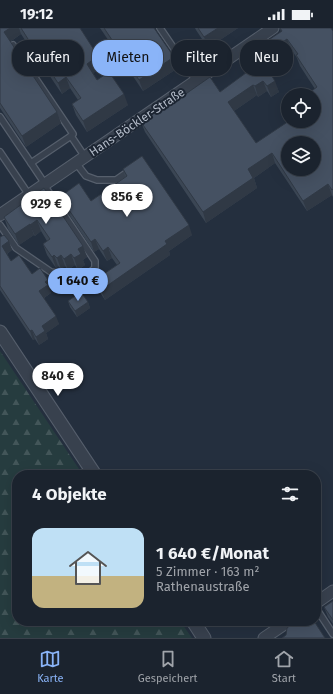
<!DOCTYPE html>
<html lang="de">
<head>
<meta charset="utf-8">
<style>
  :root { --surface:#1b232e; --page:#242b36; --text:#f1f3f6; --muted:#a0a4aa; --line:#39404a; --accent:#8ab4f8 }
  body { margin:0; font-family:"Fira Sans",sans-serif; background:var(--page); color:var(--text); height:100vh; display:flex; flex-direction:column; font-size:15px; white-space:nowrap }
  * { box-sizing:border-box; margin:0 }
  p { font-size:13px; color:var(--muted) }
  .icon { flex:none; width:22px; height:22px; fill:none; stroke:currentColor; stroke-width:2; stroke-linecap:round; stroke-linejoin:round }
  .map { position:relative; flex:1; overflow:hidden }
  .details { position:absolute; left:12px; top:442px; width:309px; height:156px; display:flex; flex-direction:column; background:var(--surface); border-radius:16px; box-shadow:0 4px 16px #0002,0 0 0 1px var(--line) }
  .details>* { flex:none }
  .hud { position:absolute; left:12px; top:12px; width:309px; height:36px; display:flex; gap:8px }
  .buttons { position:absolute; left:281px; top:60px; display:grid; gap:8px }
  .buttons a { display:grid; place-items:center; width:40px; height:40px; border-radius:50%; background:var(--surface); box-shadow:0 4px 16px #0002,0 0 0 1px var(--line); font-size:20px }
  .price { position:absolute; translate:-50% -34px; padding:0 9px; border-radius:14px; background:#fff; color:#222; font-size:13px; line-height:26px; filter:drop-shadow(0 1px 2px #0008) }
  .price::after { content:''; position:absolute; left:50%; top:24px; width:12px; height:9px; margin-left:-6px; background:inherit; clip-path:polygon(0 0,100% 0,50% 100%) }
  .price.on { background:var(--accent); color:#111 }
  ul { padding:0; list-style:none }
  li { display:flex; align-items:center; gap:12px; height:100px; padding:0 20px }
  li+li { border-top:1px solid var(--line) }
  li span { display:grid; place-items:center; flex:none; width:112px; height:80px; border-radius:12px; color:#555 }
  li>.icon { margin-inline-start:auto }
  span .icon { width:48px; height:48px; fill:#fffc; stroke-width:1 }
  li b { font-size:17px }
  h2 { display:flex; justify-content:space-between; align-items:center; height:48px; padding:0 20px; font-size:17px }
  .tag { padding:0 14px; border-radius:16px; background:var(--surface); box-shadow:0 4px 16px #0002,0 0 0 1px var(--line); font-size:14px; line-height:36px }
  .tag.on { background:var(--accent); color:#111 }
  .status { display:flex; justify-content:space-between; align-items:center; height:28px; padding:0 20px; background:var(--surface); direction:ltr }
  .status svg { height:11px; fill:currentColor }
  .menu { display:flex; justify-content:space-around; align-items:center; height:56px; border-top:1px solid var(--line); background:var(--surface); font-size:11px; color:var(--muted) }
  .menu a { display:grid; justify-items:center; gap:2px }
  .menu .on { color:var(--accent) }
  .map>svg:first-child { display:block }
</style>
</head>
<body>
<div class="status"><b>19:12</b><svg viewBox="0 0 49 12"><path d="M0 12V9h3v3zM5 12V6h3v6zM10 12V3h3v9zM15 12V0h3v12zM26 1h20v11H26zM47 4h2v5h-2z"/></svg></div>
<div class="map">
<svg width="333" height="610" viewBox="0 0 333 610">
  <defs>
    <pattern id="forest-firs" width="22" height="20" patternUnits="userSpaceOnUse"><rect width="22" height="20" fill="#263c3f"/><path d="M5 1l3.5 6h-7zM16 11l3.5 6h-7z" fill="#435659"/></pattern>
  </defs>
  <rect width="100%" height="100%" fill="#242f3e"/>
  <polygon fill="url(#forest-firs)" points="0,323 83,447 17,447 17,593 180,593 192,610 0,610"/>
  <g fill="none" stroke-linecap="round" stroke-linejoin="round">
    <defs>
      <g id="service">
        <polyline points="160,0 196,53"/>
        <polyline points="13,17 73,106 71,108"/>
        <polyline points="0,89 31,135"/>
        <polyline points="0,124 29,167"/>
        <polyline points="76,135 86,148 97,152 116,152 129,143"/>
        <polyline points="45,156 31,135 71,108 85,129"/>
        <polyline points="0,197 16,220 51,244 80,249 89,245 95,240 95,233 44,157"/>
        <polyline points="316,580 333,606"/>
      </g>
      <g id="minor">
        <polyline points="0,187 273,0"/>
        <polyline points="316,575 333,563"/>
        <polyline points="264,610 289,593"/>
      </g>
      <g id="tertiary">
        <polyline points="0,304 95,447"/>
        <polyline points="193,593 204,610"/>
      </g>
    </defs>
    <use href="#service" stroke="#565f6c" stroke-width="8"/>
    <use href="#minor" stroke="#565f6c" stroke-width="13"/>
    <use href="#tertiary" stroke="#565f6c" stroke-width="15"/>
    <use href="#service" stroke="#38414e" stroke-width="5.5"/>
    <use href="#minor" stroke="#38414e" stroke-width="11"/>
    <use href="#tertiary" stroke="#38414e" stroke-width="13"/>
  </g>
  <g fill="#3b4654" fill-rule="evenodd">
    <polygon points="0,0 80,0 102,39 93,45 97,52 128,77 87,104 76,87 72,76 78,72 70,60 62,66 47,44 39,49 32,38 28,27 33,24 21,6 10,14 57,84 61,95 26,119 0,80"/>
    <polygon points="100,0 154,0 178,40 143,63"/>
    <polygon points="195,0 238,0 208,20 196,2"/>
    <path d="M280 0 333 3V169L332 167 307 183 275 135 254 150 257 160 206 195 145 104 141 94 167 79 220 64 252 41 250 38 246 27 281 4ZM291 21 297 30 300 38 315 61 314 93 256 115 234 83 257 67 258 69 267 63 271 69 279 64 267 38Z"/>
    <polygon points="123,141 192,207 169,223 170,227 105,272 99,263 95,252 117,237 112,230 107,233 99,221 94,224 64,179 60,169 91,173 125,149"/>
    <polygon points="44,160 87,229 83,232 85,237 78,242 75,237 68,242 65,238 61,241 58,238 56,240 47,227 43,216 47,213 41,203 35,208 34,207 19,217 8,201 4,189"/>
    <polygon points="0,209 12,222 7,226 11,233 32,246 48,252 51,260 49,261 51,265 44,270 59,296 46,305 48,311 39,317 35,311 33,312 0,262"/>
    <polygon points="68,273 88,274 90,280 77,289 70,279"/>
    <polygon points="333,573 333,596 328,589 324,579"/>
  </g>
  <g fill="#303945">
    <polygon points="10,0 19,0 21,6 8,15 4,4"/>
    <polygon points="218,0 238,0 208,20 204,9"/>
    <polygon points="287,11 291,21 265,40 261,29"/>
    <polygon points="98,28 102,39 91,47 87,36"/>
    <polygon points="174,29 178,40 143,63 139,52"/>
    <polygon points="43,32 47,44 39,49 35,37"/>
    <polygon points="66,49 70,60 62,66 58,55"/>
    <polygon points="263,53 267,63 258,69 255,58"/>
    <polygon points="275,53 279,64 271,69 267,58"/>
    <polygon points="253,57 257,67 231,85 228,74"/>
    <polygon points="124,66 128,77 87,104 83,93"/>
    <polygon points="57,84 61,95 26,119 22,108"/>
    <polygon points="272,125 275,135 254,150 257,160 206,195 203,184 248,141"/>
    <polygon points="328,156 332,167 307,183 303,173"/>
    <polygon points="37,192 41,203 35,208 30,197"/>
    <polygon points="30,196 34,207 19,217 15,206"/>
    <polygon points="189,197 192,207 169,223 170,227 105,272 101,262 165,213"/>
    <polygon points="95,211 99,221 94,224 91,214"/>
    <polygon points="9,213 12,222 5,227 2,218"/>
    <polygon points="83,218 87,229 83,232 85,237 78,242 74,230 78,221"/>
    <polygon points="108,219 112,230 107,233 103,223"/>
    <polygon points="71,226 75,237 68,242 64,231"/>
    <polygon points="54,227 58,238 56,240 52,229"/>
    <polygon points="61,227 65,238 61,241 57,230"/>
    <polygon points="48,252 51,260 49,261 51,265 42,271 39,263 45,254"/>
    <polygon points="88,274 90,280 77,289 75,283"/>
    <polygon points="56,288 59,296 46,305 48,311 39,317 36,309 42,298"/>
    <polygon points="32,302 35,311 33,312 30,303"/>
  </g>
  <g fill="#455162" stroke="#303945" fill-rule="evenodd">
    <polygon points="0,0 10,0 4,4 57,84 22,108 0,75"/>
    <polygon points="21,0 80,0 98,28 87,36 97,52 109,44 124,66 83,93 72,76 81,70 66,49 58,55 43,32 35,37 28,27 35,22"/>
    <polygon points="104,0 154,0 174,29 139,52"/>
    <polygon points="198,0 218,0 204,9"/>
    <path d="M280 0H331L333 3V161L332 162 328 156 303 173 272 125 248 141 253 150 203 184 141 94 166 77 167 79 210 49 220 64 254 39 246 27 282 3ZM287 11 298 26 296 27 317 59 306 67H314V93H289L256 115 228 74 253 57 255 58 263 53 267 58 275 53 267 41 268 40 261 29ZM288 115H314V141H288Z"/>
    <polygon points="142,128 189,197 165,213 167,216 101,262 95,252 120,235 108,219 103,223 95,211 91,214 60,169 79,155 91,173 127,148 123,141"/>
    <polygon points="44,160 83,218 78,221 81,226 74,230 71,226 64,231 61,227 57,230 54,227 52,229 43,216 50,211 37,192 30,197 30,196 15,206 4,189"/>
    <polygon points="4,207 9,213 2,218 11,233 19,227 32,246 40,240 48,252 45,254 48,257 39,263 56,288 42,298 45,303 36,309 32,302 30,303 0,258 0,209"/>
    <polygon points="81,264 88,274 75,283 68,273"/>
    <polygon points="333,573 333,592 324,579"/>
    <polygon points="307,593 314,593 325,610 282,610 286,607 287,600 292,596 300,598"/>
  </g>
  <g text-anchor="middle" stroke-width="4" stroke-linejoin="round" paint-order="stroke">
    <g font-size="12" fill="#b4bcc9" stroke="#1d2633">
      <text transform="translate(137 94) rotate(-34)" y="4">Hans-Böckler-Straße</text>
    </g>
  </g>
</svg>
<div class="buttons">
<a><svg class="icon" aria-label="locate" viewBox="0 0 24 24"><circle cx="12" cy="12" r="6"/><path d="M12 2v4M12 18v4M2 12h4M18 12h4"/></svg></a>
<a><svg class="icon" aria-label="layers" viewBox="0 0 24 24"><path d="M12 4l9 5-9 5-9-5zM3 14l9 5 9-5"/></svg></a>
</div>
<b class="price" style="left:127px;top:190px">856 €</b>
<b class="price" style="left:46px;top:197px">929 €</b>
<b class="price on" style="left:78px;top:274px">1 640 €</b>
<b class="price" style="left:58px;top:369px">840 €</b>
<div class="hud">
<a class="tag">Kaufen</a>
<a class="tag on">Mieten</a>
<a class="tag">Filter</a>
<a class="tag">Neu</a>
</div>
<section class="details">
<h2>4 Objekte<svg class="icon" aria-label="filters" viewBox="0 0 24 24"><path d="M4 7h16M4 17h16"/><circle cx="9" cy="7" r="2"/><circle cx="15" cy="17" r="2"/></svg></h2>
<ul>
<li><span style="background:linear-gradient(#bfe0f5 60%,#c2b280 0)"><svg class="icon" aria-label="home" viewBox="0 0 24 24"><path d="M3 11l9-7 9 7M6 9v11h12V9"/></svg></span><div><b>1 640 €/Monat</b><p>5 Zimmer · 163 m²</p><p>Rathenaustraße</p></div></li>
</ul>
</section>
</div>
<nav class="menu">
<a class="on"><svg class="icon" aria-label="map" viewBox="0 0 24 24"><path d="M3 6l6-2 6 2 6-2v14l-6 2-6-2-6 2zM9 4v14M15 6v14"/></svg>Karte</a>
<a><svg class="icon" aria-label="saved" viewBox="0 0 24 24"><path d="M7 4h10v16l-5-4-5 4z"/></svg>Gespeichert</a>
<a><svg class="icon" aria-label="home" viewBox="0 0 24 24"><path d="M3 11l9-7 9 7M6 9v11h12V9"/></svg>Start</a>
</nav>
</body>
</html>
